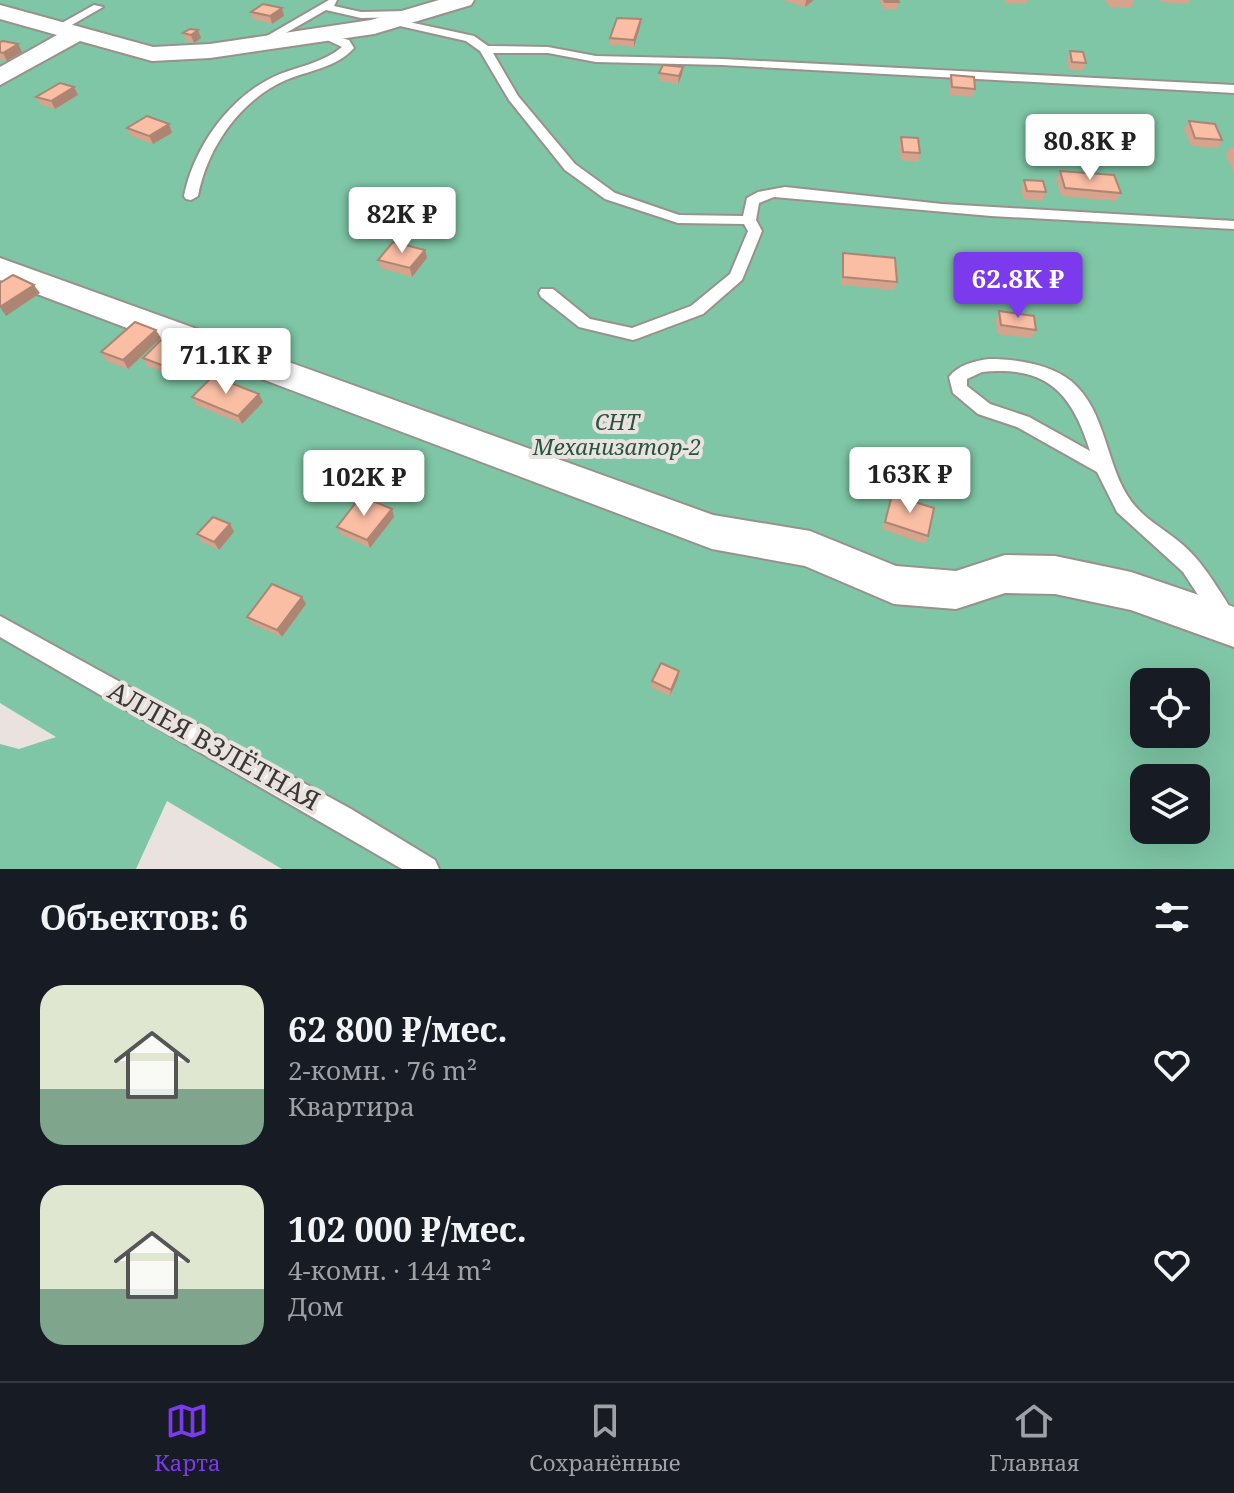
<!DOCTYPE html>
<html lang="ru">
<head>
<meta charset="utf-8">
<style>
  :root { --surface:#171b24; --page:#20242c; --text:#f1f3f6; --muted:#9ea1a6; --line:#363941; --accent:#7c3aed }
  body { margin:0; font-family:"Noto Serif",serif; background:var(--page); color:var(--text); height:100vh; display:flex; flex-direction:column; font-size:30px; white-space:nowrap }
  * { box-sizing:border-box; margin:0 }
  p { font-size:26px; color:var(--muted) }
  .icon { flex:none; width:44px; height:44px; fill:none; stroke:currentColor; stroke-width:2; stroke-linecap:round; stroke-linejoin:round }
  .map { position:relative; height:869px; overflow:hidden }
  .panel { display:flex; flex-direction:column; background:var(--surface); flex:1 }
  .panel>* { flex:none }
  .controls { position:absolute; left:1130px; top:668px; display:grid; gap:16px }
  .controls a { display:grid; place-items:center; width:80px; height:80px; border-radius:16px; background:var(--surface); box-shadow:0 8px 32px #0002; font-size:40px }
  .price { position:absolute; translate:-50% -68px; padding:0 18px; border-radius:8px; background:#fff; color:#222; font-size:26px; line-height:52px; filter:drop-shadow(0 2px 4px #0008) }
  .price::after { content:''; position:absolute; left:50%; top:48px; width:24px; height:18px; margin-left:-12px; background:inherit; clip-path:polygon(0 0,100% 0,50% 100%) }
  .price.active { background:var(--accent); color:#fff }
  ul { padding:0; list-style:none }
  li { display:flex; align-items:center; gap:24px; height:200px; padding:0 40px }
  li span { display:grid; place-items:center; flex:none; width:224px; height:160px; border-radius:24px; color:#555 }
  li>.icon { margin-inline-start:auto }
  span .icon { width:96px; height:96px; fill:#fffc; stroke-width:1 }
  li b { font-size:34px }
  h2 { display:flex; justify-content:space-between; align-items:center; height:96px; padding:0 40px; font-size:34px }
  .dock { display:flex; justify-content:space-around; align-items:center; height:112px; border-top:2px solid var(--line); background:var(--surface); font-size:22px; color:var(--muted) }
  .dock a { display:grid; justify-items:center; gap:4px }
  .dock .active { color:var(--accent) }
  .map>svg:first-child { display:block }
</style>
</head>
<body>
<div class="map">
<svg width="1234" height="869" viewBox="0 0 1234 869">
  <rect width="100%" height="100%" fill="#e9e2df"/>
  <path fill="#7ec6a5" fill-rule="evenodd" d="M0 0H1234V869H282L167 801 136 869H0V744L19 749 56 737 0 703ZM1144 682H1196V734H1144ZM1144 778H1196V830H1144Z"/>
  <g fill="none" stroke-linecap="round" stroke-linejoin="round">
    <defs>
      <g id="service">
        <polygon points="329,0 337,0 334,6 361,12 407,11 412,14 407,17 361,18 326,10 263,46 253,44"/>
        <polygon points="94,5 103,7 63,30 53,28"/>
        <polygon points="395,19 474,36 488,46 548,47 596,56 722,59 1234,85 1234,93 722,65 596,62 548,53 493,53 518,96 575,164 615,193 679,215 743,216 747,198 758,192 785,187 942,204 1234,221 1234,229 991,216 774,197 759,203 756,220 762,231 742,280 703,314 639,338 633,340 579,327 541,297 539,293 541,289 553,289 590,319 632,328 691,306 730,274 748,231 744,224 678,223 605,199 565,170 509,100 480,51 466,41 391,24 391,20"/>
        <path d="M321 33 349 40 354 48C336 68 310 70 286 80 240 100 207 148 198 196L191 200 186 199 184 196C194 146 231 94 280 74 301 66 324 62 342 47L321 37Z"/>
        <path d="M989 359C1015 359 1050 364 1071 381 1107 411 1105 465 1131 501 1145 520 1166 530 1183 545 1199 559 1210 576 1221 593 1229 605 1234 613 1233 627L1226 630 1219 627 1183 572 1117 512 1097 472 1017 427 978 414 953 393 949 377C958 365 974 361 989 359ZM982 372C1047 365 1072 393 1090 451L1029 417 990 404 967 386V379Z"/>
        <polygon points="0,616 351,809 435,860 439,869 402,869 0,637"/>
      </g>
      <g id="minor">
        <polygon points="439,0 474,0 471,5 374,34 210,58 152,61 80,41 0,85 0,67 57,35 0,19 0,5 153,47 210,44 371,20"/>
        <polygon points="0,258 713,515 810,531 896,566 956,571 1005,555 1055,556 1131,572 1234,607 1234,647 1131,610 1055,594 1005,593 956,609 894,604 805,566 712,549 0,280"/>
      </g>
    </defs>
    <use href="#service" stroke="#98918e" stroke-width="4"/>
    <use href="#minor" stroke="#98918e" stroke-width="4"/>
    <use href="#service" fill="#fff" fill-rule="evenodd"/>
    <use href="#minor" fill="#fff" fill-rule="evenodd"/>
  </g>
  <g fill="#d6a38d">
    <polygon points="783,0 814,0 805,7"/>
    <polygon points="879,0 898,0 897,9 884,9"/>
    <polygon points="1005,0 1028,0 1026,4 1005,3"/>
    <polygon points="1105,0 1134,0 1131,8 1110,7"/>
    <polygon points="1160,0 1190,0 1188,4 1161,2"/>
    <polygon points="251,12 284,16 272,24 253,19"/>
    <polygon points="640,27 634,47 610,45 610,38"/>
    <polygon points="183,33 201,38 194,43 186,41"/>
    <polygon points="0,42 22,52 7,61 0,59"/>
    <polygon points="1070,51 1086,63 1082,71 1069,70 1067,59"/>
    <polygon points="659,73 682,75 678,84 659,81"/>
    <polygon points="951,75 975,89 972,97 950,95 949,83"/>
    <polygon points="74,87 78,95 55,109 40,104 36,97"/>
    <polygon points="1189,121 1222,140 1218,148 1191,146 1184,129"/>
    <polygon points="169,124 172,133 153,144 131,136 127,128"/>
    <polygon points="901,137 920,153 918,162 901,160 899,145"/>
    <polygon points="1230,147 1234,147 1234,173 1226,155"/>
    <polygon points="1060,171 1121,193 1116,201 1061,196 1056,179"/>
    <polygon points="1024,180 1046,192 1042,201 1023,199 1021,188"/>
    <polygon points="843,253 897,282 894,290 841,285 841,262"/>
    <polygon points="427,258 412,277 380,268 378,260"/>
    <polygon points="999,311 1036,330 1032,338 997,334 996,320"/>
    <polygon points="161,338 128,369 106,361 101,352"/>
    <polygon points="190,357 171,375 147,366 143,358"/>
    <polygon points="192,397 263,402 242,424 196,405"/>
    <polygon points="892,495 928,536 924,544 882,529"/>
    <polygon points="392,509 394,517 370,548 340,534 337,527"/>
    <polygon points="234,532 219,550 202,542 197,534"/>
    <polygon points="306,604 282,637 252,624 247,617"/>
    <polygon points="679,671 678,678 670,696 652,688 652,681"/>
  </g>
  <g fill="#ae8573">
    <polygon points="806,0 814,0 805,7"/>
    <polygon points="282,8 284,16 272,24 270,16"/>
    <polygon points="641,19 640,27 634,47 634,40"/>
    <polygon points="198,30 201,38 194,43 191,35"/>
    <polygon points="18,44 22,52 7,61 3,53"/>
    <polygon points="683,67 682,75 678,84 679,76"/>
    <polygon points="74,87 78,95 55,109 51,101"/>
    <polygon points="169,124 172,133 153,144 149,136"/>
    <polygon points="425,250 427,258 412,277 410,268"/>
    <polygon points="34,285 40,293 6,316 0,307"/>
    <polygon points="156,330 161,338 128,369 123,360"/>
    <polygon points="186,349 190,357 171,375 167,367"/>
    <polygon points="259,394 263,402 242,424 238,416"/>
    <polygon points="392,509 394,517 370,548 367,540"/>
    <polygon points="230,524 234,532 219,550 214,542"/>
    <polygon points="302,597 306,604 282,637 277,630"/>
    <polygon points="679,671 678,678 670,696 671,690"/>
  </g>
  <g fill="#f9bea4" stroke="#ae8573" stroke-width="2">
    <polygon points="884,0 898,0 899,2 885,2"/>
    <polygon points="263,4 282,8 270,16 251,12"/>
    <polygon points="617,18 641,19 634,40 610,38"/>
    <polygon points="190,29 198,30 191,35 183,33"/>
    <polygon points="3,41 18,44 3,53 0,52 0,42"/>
    <polygon points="1070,51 1083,52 1086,63 1072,62"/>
    <polygon points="663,65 683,67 679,76 659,73"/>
    <polygon points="951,75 974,77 975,89 952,87"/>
    <polygon points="60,83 74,87 51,101 36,97"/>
    <polygon points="147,116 169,124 149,136 127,128"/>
    <polygon points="1189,121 1215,124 1222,140 1195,138"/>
    <polygon points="901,137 918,138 920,153 903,152"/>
    <polygon points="1060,171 1114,175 1121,193 1065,188"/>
    <polygon points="1024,180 1043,181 1046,192 1027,191"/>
    <polygon points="393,242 425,250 410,268 378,260"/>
    <polygon points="843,253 895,258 897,282 843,277"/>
    <polygon points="13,275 34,285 0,307 0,283"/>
    <polygon points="999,311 1034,316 1036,330 1001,325"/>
    <polygon points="135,322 156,330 123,360 101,352"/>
    <polygon points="161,340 186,349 167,367 143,358"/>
    <polygon points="213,376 259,394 238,416 192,397"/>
    <polygon points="892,495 934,508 928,536 885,522"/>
    <polygon points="361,496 392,509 367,540 337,527"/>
    <polygon points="213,517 230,524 214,542 197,534"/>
    <polygon points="272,584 302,597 277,630 247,617"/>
    <polygon points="661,663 679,671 671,690 652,681"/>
  </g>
  <g text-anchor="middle" stroke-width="8" stroke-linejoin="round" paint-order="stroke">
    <g font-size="22" font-style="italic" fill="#265642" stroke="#e9e2df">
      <text x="617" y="430">СНТ<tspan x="617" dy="25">Механизатор-2</tspan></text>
    </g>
    <g font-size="26" fill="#3a3836" stroke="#e9e2df">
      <text transform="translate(214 746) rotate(29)" y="9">АЛЛЕЯ ВЗЛЁТНАЯ</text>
    </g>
  </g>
</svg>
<div class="controls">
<a><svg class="icon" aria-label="locate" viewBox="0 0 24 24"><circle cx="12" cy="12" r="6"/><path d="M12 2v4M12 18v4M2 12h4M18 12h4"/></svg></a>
<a><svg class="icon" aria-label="layers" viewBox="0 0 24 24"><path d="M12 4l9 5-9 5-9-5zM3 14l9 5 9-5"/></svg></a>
</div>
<b class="price" style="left:1090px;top:182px">80.8K ₽</b>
<b class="price" style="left:402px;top:255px">82K ₽</b>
<b class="price active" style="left:1018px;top:320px">62.8K ₽</b>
<b class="price" style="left:226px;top:396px">71.1K ₽</b>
<b class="price" style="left:910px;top:515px">163K ₽</b>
<b class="price" style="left:364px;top:518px">102K ₽</b>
</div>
<section class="panel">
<h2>Объектов: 6<svg class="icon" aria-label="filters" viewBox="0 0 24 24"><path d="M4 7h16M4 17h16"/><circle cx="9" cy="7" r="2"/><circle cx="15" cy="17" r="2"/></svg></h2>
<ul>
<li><span style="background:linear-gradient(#dfe7d0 65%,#7fa58c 0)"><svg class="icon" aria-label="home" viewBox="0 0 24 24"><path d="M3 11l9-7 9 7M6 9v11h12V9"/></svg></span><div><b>62 800 ₽/мес.</b><p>2-комн. · 76 m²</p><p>Квартира</p></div><svg class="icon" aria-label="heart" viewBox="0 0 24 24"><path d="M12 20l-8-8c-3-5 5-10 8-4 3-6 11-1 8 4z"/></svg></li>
<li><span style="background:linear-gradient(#dfe7d0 65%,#7fa58c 0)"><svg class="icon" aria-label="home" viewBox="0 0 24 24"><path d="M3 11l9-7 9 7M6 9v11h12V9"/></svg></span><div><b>102 000 ₽/мес.</b><p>4-комн. · 144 m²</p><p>Дом</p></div><svg class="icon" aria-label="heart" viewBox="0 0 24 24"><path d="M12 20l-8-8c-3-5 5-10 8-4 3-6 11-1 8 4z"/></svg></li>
</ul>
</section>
<nav class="dock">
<a class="active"><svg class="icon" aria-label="map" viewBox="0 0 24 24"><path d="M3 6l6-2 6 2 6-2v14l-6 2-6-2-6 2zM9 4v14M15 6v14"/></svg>Карта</a>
<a><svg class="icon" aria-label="saved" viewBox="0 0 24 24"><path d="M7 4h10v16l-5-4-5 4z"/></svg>Сохранённые</a>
<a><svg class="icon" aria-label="home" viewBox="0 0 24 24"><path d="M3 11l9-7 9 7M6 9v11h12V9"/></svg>Главная</a>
</nav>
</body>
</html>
